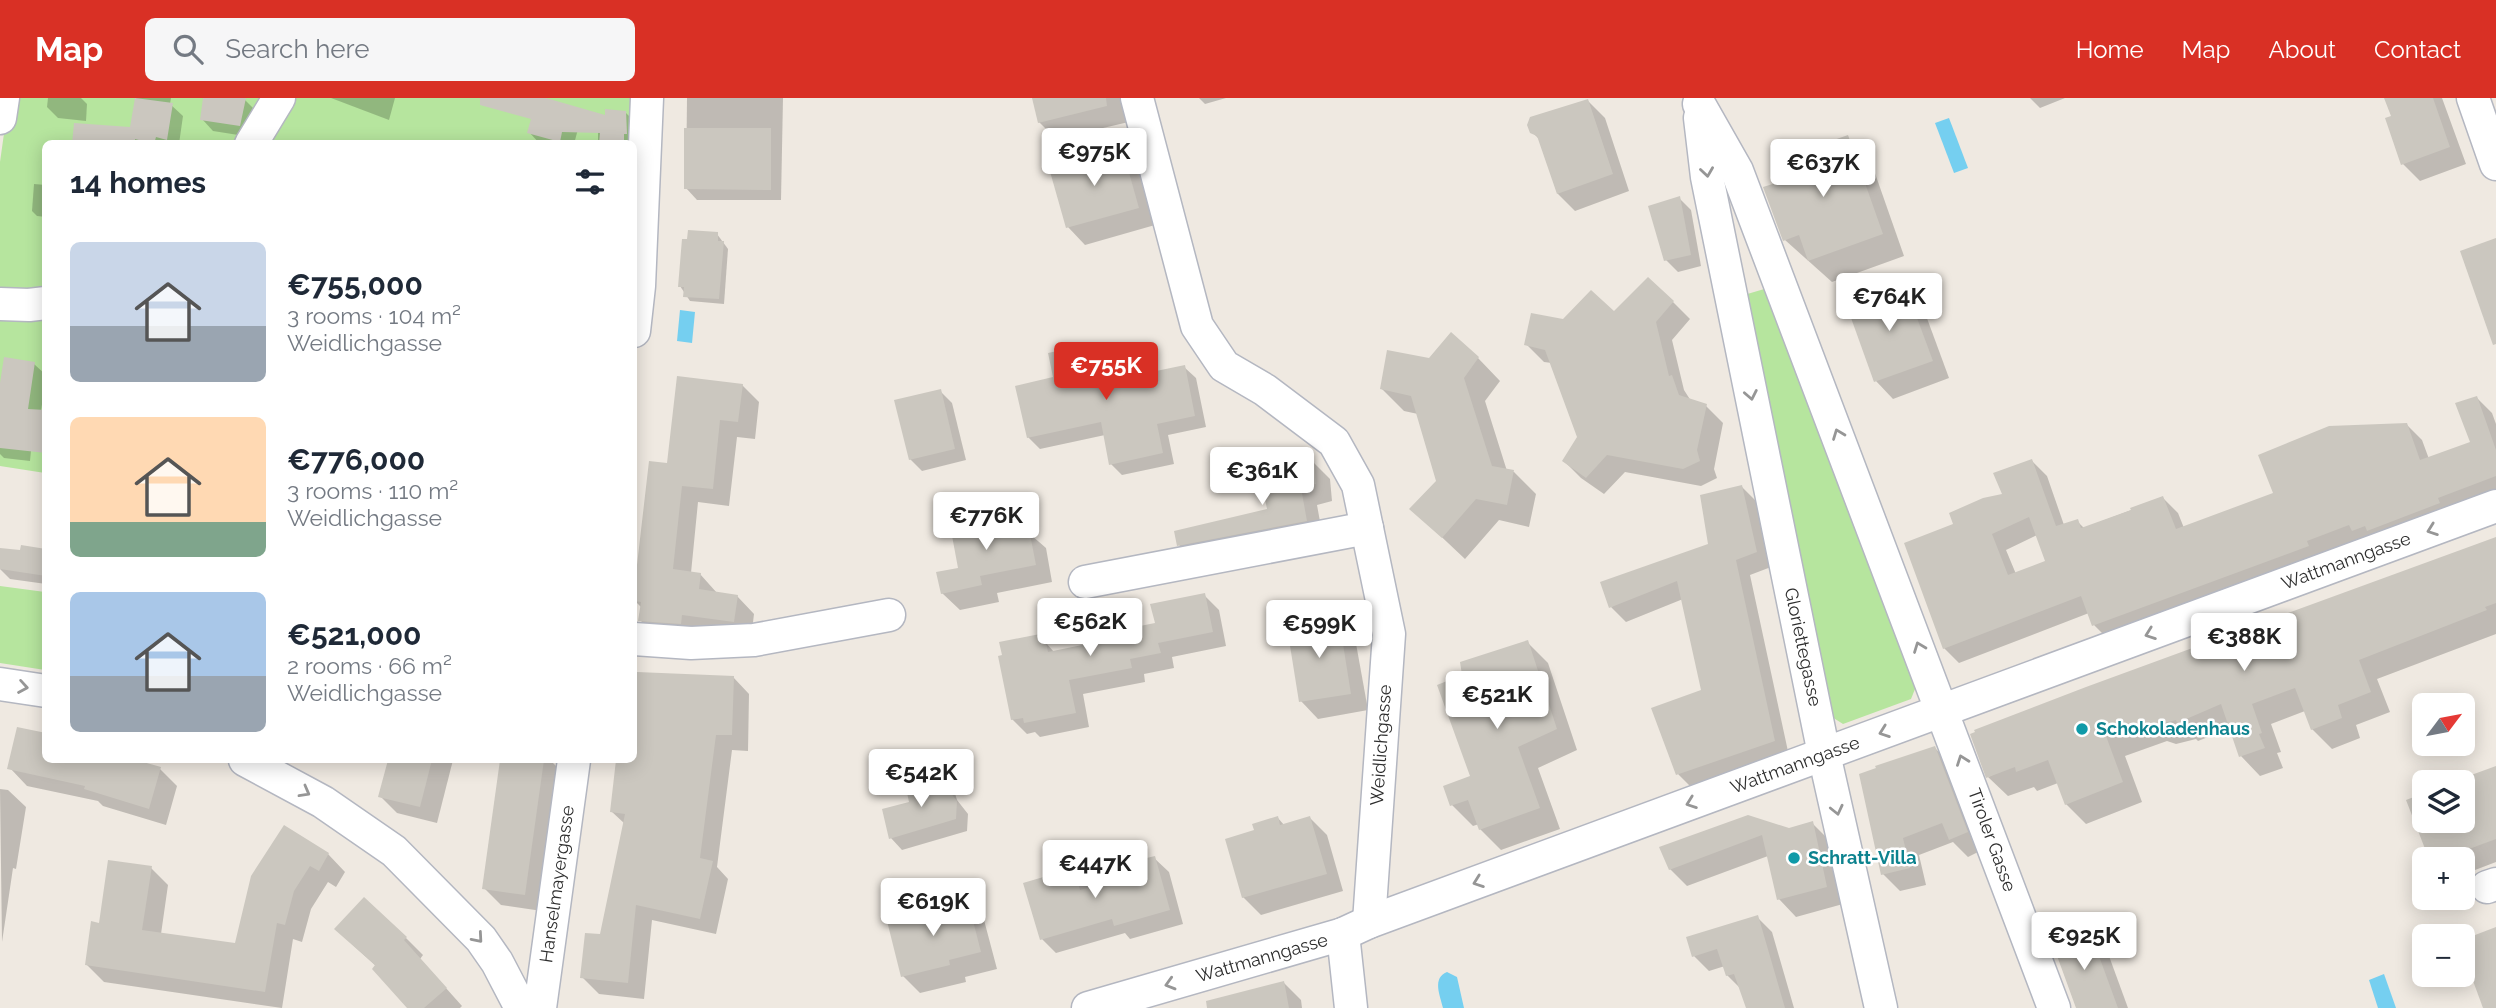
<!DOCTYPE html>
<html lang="en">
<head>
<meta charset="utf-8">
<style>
  :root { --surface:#fff; --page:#f6f6f7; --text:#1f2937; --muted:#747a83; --accent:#d93025 }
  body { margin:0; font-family:Raleway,sans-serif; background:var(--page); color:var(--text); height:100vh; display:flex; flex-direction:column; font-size:26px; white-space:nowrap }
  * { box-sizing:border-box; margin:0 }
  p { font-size:23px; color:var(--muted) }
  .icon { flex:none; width:38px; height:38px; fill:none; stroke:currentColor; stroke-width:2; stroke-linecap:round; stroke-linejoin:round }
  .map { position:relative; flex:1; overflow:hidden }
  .sheet { position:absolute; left:42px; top:42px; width:595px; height:623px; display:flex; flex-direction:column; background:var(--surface); border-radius:10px; box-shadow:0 4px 18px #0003 }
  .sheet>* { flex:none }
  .needle { width:46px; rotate:58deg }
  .buttons { position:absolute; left:2412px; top:595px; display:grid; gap:14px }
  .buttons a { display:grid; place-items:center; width:63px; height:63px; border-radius:10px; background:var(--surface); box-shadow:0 4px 18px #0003; font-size:35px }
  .price { position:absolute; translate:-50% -60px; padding:0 16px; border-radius:7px; background:#fff; color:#222; font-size:23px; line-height:46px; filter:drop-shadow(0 2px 4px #0008) }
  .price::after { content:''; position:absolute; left:50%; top:42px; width:21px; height:16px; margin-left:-10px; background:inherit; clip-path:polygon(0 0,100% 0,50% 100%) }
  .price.on { background:var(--accent); color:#fff }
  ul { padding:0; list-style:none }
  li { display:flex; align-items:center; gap:21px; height:175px; padding:0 28px }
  li span { display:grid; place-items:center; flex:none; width:196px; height:140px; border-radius:10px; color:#555 }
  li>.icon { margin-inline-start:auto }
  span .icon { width:84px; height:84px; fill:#fffc; stroke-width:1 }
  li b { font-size:30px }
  h2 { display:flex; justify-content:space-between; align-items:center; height:84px; padding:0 28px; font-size:30px }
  header { display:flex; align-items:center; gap:42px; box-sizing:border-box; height:98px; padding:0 35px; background:var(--accent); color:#fff }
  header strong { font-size:33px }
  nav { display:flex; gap:38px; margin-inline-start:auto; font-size:24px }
  .search { width:490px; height:63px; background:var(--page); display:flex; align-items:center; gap:18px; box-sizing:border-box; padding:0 24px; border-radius:10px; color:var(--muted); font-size:26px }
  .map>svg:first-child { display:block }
</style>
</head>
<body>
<header>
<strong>Map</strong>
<div class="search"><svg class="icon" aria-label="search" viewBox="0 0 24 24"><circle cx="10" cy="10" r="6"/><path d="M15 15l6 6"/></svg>Search here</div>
<nav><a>Home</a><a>Map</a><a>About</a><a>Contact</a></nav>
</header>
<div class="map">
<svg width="2496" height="910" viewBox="0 0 2496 910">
  <rect width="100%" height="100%" fill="#efe9e1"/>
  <g fill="#b6e59e">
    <polygon points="9,0 643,0 634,46 46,46 45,375 0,368 0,64"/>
    <polygon points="1771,189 1917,586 1911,601 1843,626 1832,619 1744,197"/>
    <polygon points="0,488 45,494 45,572 0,565"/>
  </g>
  <g fill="#75cff0">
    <polygon points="1949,20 1968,70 1954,75 1935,25"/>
    <polygon points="680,212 695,214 692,245 677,243"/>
    <path d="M1447 874 1457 879 1464 910H1443C1440 897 1432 880 1447 874Z"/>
    <polygon points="2384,876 2396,910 2378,910 2369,882"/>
  </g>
  <g fill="#0003" fill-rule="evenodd">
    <polygon points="48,0 81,0 87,6 86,23 58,20 47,9"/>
    <polygon points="136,0 171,0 170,6 183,18 179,46 137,46 130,39"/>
    <polygon points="205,0 245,2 256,13 251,39 213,33 202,21"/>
    <polygon points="331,0 395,0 389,22"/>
    <polygon points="539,0 581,20 574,46 540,46 529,34"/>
    <polygon points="687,0 783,0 781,102 697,102 686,90"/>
    <polygon points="1033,0 1127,0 1133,23 1056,41 1039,24"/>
    <polygon points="1199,0 1226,0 1205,6"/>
    <polygon points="2030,0 2065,0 2040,10"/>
    <polygon points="2386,0 2442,0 2466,66 2420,83 2403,66 2394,20"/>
    <polygon points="1588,3 1605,20 1629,93 1575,113 1558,96 1540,42 1532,34"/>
    <polygon points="625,14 634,23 633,46 598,46 598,17 607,20"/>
    <polygon points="1847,39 1870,61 1904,158 1832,184 1785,142 1781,85"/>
    <polygon points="1121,52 1138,69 1155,127 1085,147 1068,129"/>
    <polygon points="34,86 46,87 46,119 37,118 32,113"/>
    <polygon points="1679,100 1691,112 1701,168 1678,174 1666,162"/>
    <polygon points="717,136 728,151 724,206 690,203 680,188"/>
    <polygon points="1904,187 1921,204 1949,280 1893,301 1876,283 1848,207"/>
    <polygon points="1673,204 1690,221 1672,242 1684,292 1691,303 1706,308 1723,325 1714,371 1717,380 1701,388 1625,374 1604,396 1581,380 1564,363 1579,340 1552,265 1544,264 1526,246 1564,223"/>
    <polygon points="1098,246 1110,257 1116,283 1184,269 1196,280 1206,329 1168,337 1174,366 1122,377 1111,366 1105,337 1040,351 1028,339 1056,281"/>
    <polygon points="1478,260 1500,283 1485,303 1507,373 1514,374 1536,396 1529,429 1499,422 1465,461 1412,411 1438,383 1418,316 1404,313 1382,291 1430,262"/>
    <polygon points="34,266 46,277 46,280 41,313 35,312 30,363 4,360 0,356 0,298"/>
    <polygon points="742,287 759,304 755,341 737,339 729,408 698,404 691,475 700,476 717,495 737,498 754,516 751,541 657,539 640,522 642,510 634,502 650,365 668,367"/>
    <polygon points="940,293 952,305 966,362 922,373 910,361"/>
    <path d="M2477 300 2492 315 2496 326V399L2109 542 2094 527 2089 515 1959 565 1944 550 1956 427 2005 397 2032 363 2047 378 2064 427 2077 423 2084 430 2163 400 2178 415 2184 430 2275 396 2406 326 2422 342 2429 361 2472 345ZM2037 437 2047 464 2016 476 2006 452Z"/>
    <polygon points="1313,364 1330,381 1332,403 1317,407 1323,440 1196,464 1179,447 1269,412"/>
    <polygon points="1742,389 1757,404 1771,469 1750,477 1789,658 1693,691 1678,676 1703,593 1683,501 1626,524 1611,509 1710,447"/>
    <polygon points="46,404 46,431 42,428"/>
    <polygon points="1008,417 1046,450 1052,484 997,495 999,504 960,512 942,495 960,471"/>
    <polygon points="2496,440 2496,536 2377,581 2390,614 2356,627 2360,640 2332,651 2312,631 2305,613 2271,626 2281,654 2277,655 2283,670 2260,678 2241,658 2231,630 2198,643 2196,641 2176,646 2167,643 2125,658 2142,704 2086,726 2066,706 2058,685 2037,693 2034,689 2008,698 1988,679"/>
    <polygon points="46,452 46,486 10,481 0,471"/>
    <polygon points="1204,497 1219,512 1226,548 1172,559 1174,570 1144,576 1145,584 1083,596 1089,629 1040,639 1035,634 1027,636 1012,621 1039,537 1054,554 1094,546 1157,527"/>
    <polygon points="1338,523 1355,540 1368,612 1318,621 1301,603"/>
    <polygon points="1527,544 1548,565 1577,652 1538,670 1560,731 1501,752 1480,731 1479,726 1473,728 1452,707 1472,679"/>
    <polygon points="733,579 749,596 748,653 732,652 717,769 728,781 716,836 652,822 644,901 599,896 582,879 601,838 625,726 611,713 618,662 634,662 634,657 636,658"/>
    <polygon points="1935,650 1952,668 1984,751 1968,759 1953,744 1919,757 1926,787 1900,793 1883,776"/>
    <polygon points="46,662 130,662 160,671 177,688 166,727 103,708 98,703 27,688 10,670"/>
    <polygon points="389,662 453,662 437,725 397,715 380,698"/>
    <polygon points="501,662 550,662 561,673 542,813 501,807 484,790"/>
    <polygon points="2496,670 2496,764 2462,777 2462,761 2430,761 2408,703 2424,723 2462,723 2462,684 2457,684"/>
    <polygon points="942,680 954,692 957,702 968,716 967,733 902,752 891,740 912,705"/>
    <polygon points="0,691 8,692 26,709 16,771 13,770 2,844"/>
    <polygon points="1278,720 1284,727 1310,720 1327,737 1343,793 1261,817 1243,799 1256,733"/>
    <polygon points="1812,725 1829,742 1843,806 1796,819 1779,801 1768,758 1687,788 1670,771 1661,750 1789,732"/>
    <polygon points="328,756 345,774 336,789 328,784 311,811 302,844 293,841 282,910 104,884 87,867 100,827 151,770 168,787 161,836 236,847 253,779"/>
    <polygon points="1154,760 1169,774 1183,826 1130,841 1125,835 1056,855 1042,841 1073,772 1088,787 1089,792 1140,777"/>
    <polygon points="967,805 984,822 997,871 965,879 966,884 920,895 903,878"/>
    <polygon points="1757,819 1772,834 1794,910 1748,910 1741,891 1727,877 1725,868 1709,873 1694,858"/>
    <polygon points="2082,835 2109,858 2128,910 2078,910"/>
    <polygon points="406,840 423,857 420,861 462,908 460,910 410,910 376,868 354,848"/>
    <polygon points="1283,884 1301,902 1302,910 1233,910"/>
  </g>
  <g fill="#cbc7bf" fill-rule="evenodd">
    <polygon points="135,0 173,5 167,42 156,39 154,46 135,41 135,46 72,46 74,25 130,29"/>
    <polygon points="203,0 246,0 240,28 200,22"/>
    <polygon points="480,0 546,0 605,17 605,11 626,13 627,36 624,36 624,46 599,46 600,35 562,34 560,44 527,35 531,21 480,7"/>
    <polygon points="1032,0 1106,0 1107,8 1038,25"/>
    <polygon points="2384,0 2433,0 2450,49 2401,67 2385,20 2391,18"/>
    <polygon points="1588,1 1613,76 1557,96 1537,38 1530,35 1527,27 1530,19"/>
    <polygon points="684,30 771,30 771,92 684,91"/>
    <polygon points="1848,37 1883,136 1808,163 1799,137 1783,143 1763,89 1779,84 1772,64"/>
    <polygon points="1122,50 1139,110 1066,130 1049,70"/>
    <polygon points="1680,98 1691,157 1664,163 1648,108"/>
    <polygon points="688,132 718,134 718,143 724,143 719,201 683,199 684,189 678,189 682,141 687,141"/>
    <polygon points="2496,140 2496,246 2493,247 2460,153"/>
    <polygon points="1648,179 1674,203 1656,224 1669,278 1672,277 1679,297 1707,306 1697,352 1700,363 1683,371 1607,357 1586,380 1562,363 1577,339 1545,252 1524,247 1531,215 1563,221 1591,192 1614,213"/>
    <polygon points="1904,185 1933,263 1874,284 1846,206"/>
    <polygon points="1451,234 1479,259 1464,280 1492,368 1514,372 1507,407 1476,401 1442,440 1409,411 1436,383 1411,298 1380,291 1387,252 1429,260"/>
    <polygon points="1099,244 1108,283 1185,267 1195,318 1157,326 1163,355 1109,367 1101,324 1027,340 1015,288 1053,279 1048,255"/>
    <polygon points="4,259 35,264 28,311 46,312 46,355 0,350 0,285"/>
    <polygon points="677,278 743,286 738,324 720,322 713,391 682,388 673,471 701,475 699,491 738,497 734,524 682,517 681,526 638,523 641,504 634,503 634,493 649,363 667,365"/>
    <polygon points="941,291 955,351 909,362 894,302"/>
    <path d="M2477 298 2496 352V378L2438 400 2440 405 2367 433 2365 428 2352 433 2349 427 2307 443 2309 448 2092 528 2081 498 1943 551 1904 445 1953 426 1949 415 1983 400 2002 396 1993 375 2032 361 2056 428 2078 421 2081 430 2131 412 2130 410 2163 398 2176 431 2273 395 2258 357 2329 328 2407 325 2420 362 2470 344 2455 305ZM2029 419 2045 463 2008 477 1992 436Z"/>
    <polygon points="1314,362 1316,386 1301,390 1307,423 1177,448 1174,433 1267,411 1260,377"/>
    <polygon points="1742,387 1757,454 1736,462 1775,643 1676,677 1651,610 1701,592 1677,483 1609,510 1600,484 1708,446 1700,397"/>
    <polygon points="1008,415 1012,434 1029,431 1036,467 980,478 982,487 941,496 936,474 958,470 950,427"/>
    <polygon points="2496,439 2496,505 2485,509 2487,512 2359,562 2371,594 2338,607 2342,620 2311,632 2295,590 2252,606 2262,635 2259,636 2265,650 2239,659 2221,606 2177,625 2176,622 2156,627 2146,624 2106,638 2123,684 2065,707 2048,662 2016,674 2015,669 1986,680 1970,636 1975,634 1974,632 2086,589"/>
    <polygon points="21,447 46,451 46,478 0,471 0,450 20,452"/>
    <polygon points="1205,495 1213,534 1158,545 1161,555 1130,561 1132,570 1069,582 1076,615 1024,625 1023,620 1011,622 998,558 1002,557 999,544 1040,536 1041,545 1046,544 1048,554 1092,545 1090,538 1155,525 1150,506"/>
    <polygon points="1339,521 1351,596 1299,604 1287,529"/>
    <polygon points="1528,542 1557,631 1518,649 1540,710 1479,732 1468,702 1450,708 1443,688 1470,678 1437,587 1462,577 1460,564"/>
    <polygon points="637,574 734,578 732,637 716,637 700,760 713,763 700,821 636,807 628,885 580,880 585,835 600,836 625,716 610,714 616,662 634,662 635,656"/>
    <polygon points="17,629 46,635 46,662 136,662 161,669 149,711 84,691 85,688 7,671"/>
    <polygon points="1935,648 1968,734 1949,742 1942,725 1903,740 1910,770 1881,777 1859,676 1876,670 1875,668"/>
    <polygon points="388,662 432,662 420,709 378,699"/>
    <polygon points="500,662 544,662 525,797 482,791"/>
    <polygon points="2496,668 2496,741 2442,761 2429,761 2406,702 2424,695 2424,723 2462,723 2462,684 2452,684"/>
    <polygon points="943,678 946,689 957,703 956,721 889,741 882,711 909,704 906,690"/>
    <polygon points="1748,717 1789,730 1813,723 1827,789 1777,802 1762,737 1669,772 1659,749"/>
    <polygon points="1278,718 1280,727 1310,718 1327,776 1242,800 1225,741 1254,732 1252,726"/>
    <polygon points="284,727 329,755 319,773 310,768 294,793 285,827 277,825 265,894 85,867 91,823 99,825 108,762 152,768 142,832 235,845 251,778"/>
    <polygon points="1155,758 1170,812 1114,828 1112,821 1040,842 1023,785 1074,770 1080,792 1138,776 1134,763"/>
    <polygon points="364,799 407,839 404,842 447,890 424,910 407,910 372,871 375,867 334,831"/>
    <polygon points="968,803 981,854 949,862 950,867 901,879 887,823"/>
    <polygon points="1758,817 1785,910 1746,910 1734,876 1726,878 1717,851 1692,859 1686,839"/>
    <polygon points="2496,829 2496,910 2483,910 2462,853 2462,842"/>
    <polygon points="2082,833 2085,841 2092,839 2118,910 2076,910 2052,844"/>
    <polygon points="1284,883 1289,910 1207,910 1206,903"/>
  </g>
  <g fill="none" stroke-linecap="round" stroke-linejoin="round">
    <defs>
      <g id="minor">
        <polyline points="1137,0 1197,228 1224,268 1265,292 1334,344 1358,387 1389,536 1369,824"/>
        <polyline points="2473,0 2496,66"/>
        <polyline points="1699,6 1737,73 2054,910"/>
        <polyline points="0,20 3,0"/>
        <polyline points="1700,20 1707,79 1824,656 1881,910"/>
        <polyline points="251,46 279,0"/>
        <polyline points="0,206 29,207 46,205"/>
        <polyline points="634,233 639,188 647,0"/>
        <polyline points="1085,484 1367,430"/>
        <polyline points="634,541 691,545 754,542 889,517"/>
        <polyline points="0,586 46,593"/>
        <polyline points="245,662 323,704 394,753 481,841 497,864 521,910"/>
        <polyline points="2487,789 2496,786"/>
        <polyline points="1343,836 1351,910"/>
        <polyline points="540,910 574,662"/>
        <polyline points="1088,910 1343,836 1369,824 2496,408"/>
      </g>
    </defs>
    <use href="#minor" stroke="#b4b7c1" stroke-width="35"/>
    <use href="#minor" stroke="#fff" stroke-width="32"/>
  </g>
  <defs><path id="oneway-chevron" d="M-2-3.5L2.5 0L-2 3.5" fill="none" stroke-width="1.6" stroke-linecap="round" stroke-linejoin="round" transform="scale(1.75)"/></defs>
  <g stroke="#969696">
    <use href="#oneway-chevron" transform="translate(1707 74) rotate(82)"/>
    <use href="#oneway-chevron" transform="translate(1751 297) rotate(79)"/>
    <use href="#oneway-chevron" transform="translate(1838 336) rotate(-111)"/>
    <use href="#oneway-chevron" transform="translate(2432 432) rotate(160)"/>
    <use href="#oneway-chevron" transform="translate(2150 536) rotate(160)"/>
    <use href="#oneway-chevron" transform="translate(1919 549) rotate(-111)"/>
    <use href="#oneway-chevron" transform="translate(23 589) rotate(10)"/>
    <use href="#oneway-chevron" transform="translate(1884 634) rotate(160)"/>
    <use href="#oneway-chevron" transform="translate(1962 662) rotate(-110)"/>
    <use href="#oneway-chevron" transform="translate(305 694) rotate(29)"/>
    <use href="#oneway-chevron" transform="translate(1691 705) rotate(160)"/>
    <use href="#oneway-chevron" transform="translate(1837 712) rotate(77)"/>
    <use href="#oneway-chevron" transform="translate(1478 784) rotate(160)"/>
    <use href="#oneway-chevron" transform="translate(478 840) rotate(49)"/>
    <use href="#oneway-chevron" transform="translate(1170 886) rotate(164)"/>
  </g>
  <g fill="#0f9aa8" stroke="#fff" stroke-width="2.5">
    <circle cx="2082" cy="631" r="7"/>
    <circle cx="1794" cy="760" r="7"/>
  </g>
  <g text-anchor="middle" stroke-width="5" stroke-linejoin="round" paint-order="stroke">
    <g font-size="18" fill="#2e2e2e" stroke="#fff">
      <text transform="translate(2346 463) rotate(-20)" y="6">Wattmanngasse</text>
      <text transform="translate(1803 549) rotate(78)" y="6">Gloriettegasse</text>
      <text transform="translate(1381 647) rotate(-86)" y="6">Weidlichgasse</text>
      <text transform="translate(1795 667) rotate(-20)" y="6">Wattmanngasse</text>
      <text transform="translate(1992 742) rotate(70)" y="6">Tiroler Gasse</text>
      <text transform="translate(557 786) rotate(-82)" y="6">Hanselmayergasse</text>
      <text transform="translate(1262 860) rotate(-16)" y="6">Wattmanngasse</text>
    </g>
    <g font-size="18" font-weight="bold" fill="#0d838f" stroke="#fff" text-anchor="start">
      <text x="2096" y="637">Schokoladenhaus</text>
      <text x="1808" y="766">Schratt-Villa</text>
    </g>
  </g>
</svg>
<div class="buttons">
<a><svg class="needle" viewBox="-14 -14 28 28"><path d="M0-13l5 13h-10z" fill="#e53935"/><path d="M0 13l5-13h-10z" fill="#747a83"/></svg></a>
<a><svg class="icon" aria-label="layers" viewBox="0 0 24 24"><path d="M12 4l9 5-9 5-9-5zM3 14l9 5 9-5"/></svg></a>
<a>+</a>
<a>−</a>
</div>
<b class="price" style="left:1094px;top:90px">€975K</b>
<b class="price" style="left:1823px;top:101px">€637K</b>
<b class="price" style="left:1889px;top:235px">€764K</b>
<b class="price on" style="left:1106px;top:304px">€755K</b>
<b class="price" style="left:1262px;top:409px">€361K</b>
<b class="price" style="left:986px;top:454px">€776K</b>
<b class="price" style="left:1090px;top:560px">€562K</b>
<b class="price" style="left:1319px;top:562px">€599K</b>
<b class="price" style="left:2244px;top:575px">€388K</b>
<b class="price" style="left:1497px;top:633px">€521K</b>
<b class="price" style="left:921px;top:711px">€542K</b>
<b class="price" style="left:1095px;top:802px">€447K</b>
<b class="price" style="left:933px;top:840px">€619K</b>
<b class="price" style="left:2084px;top:874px">€925K</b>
<section class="sheet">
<h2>14 homes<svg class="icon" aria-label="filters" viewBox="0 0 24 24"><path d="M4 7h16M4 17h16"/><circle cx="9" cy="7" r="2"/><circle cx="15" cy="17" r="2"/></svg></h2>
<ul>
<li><span style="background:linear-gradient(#c9d6e8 60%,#9aa5b1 0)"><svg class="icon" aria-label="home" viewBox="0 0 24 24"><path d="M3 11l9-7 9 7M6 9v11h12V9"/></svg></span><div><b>€755,000</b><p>3 rooms · 104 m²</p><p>Weidlichgasse</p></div></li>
<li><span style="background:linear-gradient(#ffd9b3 75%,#7fa58c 0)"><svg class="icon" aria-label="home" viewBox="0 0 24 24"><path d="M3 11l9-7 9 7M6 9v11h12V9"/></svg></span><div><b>€776,000</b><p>3 rooms · 110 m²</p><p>Weidlichgasse</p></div></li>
<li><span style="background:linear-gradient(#a9c7e8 60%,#9aa5b1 0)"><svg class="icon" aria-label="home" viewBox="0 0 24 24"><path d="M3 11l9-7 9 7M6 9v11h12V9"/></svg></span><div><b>€521,000</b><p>2 rooms · 66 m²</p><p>Weidlichgasse</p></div></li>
</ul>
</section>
</div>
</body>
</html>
